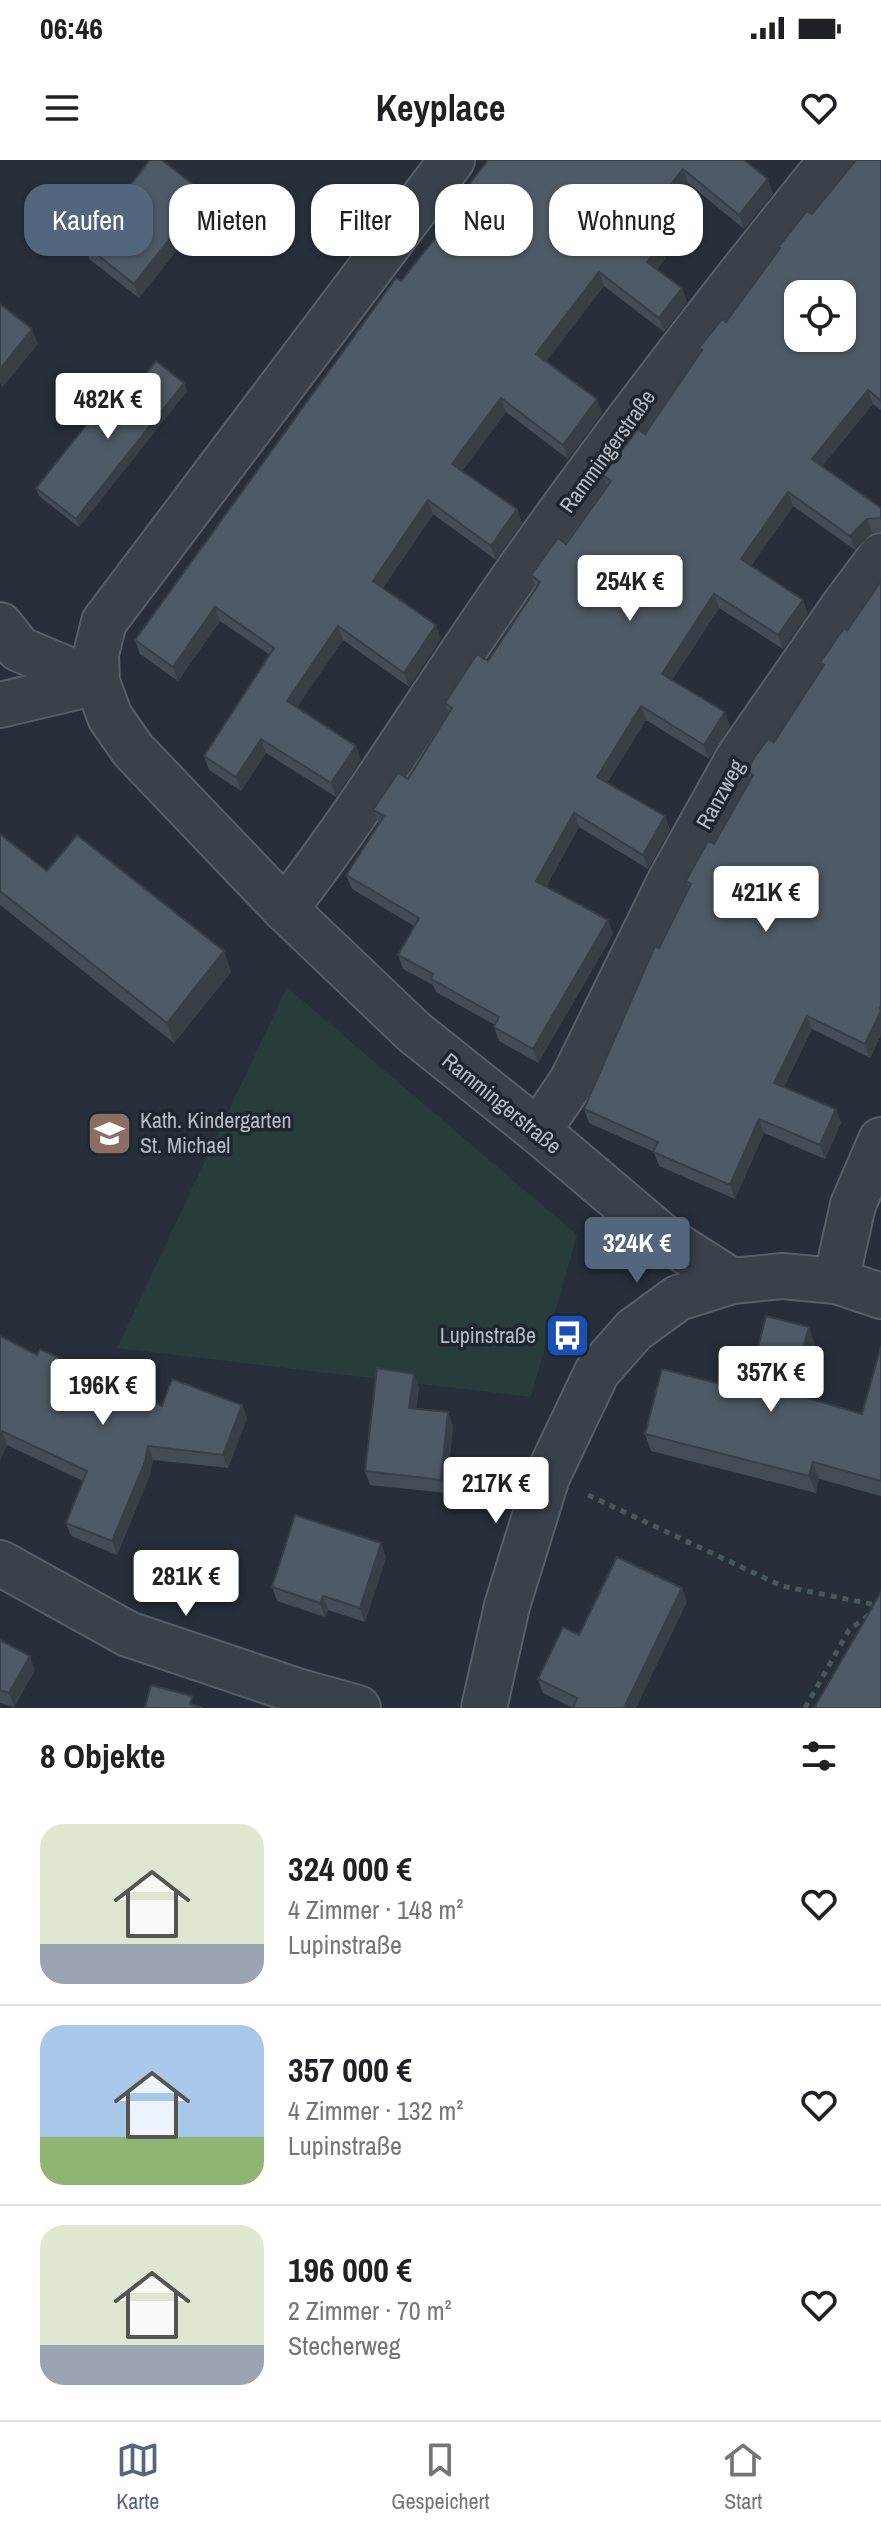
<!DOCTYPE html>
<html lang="de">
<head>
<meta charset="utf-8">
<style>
  :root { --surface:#fff; --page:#f2f2f2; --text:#202124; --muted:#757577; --line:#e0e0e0; --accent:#54657e }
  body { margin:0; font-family:"Archivo Narrow",sans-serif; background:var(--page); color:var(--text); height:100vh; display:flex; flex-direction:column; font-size:30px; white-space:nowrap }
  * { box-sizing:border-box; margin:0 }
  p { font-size:26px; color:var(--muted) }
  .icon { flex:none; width:44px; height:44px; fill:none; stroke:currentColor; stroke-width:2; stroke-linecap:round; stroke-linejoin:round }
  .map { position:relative; height:1548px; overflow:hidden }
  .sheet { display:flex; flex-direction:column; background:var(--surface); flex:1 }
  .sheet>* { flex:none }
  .top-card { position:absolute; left:24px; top:24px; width:834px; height:72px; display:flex; gap:16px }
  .buttons { position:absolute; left:784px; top:120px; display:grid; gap:16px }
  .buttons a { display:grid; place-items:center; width:72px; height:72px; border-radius:16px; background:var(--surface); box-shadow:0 2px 6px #0004; font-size:40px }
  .price { position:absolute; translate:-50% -68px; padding:0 18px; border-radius:8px; background:#fff; color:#222; font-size:26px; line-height:52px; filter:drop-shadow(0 2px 4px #0008) }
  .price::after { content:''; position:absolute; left:50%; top:48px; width:24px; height:18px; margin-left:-12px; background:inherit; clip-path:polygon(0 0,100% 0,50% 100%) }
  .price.on { background:var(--accent); color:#fff }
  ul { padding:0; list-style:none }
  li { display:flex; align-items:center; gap:24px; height:200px; padding:0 40px }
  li+li { border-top:2px solid var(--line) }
  li span { display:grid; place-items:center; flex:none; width:224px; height:160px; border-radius:24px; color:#555 }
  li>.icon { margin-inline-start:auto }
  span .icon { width:96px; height:96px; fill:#fffc; stroke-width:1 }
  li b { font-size:34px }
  h2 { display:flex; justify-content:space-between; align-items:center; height:96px; padding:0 40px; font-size:34px }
  .tag { padding:0 28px; border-radius:24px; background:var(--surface); box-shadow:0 2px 6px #0004; font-size:28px; line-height:72px }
  .tag.on { background:var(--accent); color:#fff }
  .status { display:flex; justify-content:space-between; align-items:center; height:56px; padding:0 40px; background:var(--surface); direction:ltr }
  .status svg { height:22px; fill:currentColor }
  header { display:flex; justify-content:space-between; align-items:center; height:104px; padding:0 40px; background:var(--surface); font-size:36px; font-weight:700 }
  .dock { display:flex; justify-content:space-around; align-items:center; height:112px; border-top:2px solid var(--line); background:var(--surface); font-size:22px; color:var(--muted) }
  .dock a { display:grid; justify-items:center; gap:4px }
  .dock .on { color:var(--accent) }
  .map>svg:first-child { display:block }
</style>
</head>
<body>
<div class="status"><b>06:46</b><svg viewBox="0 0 49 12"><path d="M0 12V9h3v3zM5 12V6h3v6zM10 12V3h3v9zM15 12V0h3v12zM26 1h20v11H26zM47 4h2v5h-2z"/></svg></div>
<header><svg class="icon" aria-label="menu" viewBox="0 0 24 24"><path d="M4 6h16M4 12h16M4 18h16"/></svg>Keyplace<svg class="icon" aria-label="heart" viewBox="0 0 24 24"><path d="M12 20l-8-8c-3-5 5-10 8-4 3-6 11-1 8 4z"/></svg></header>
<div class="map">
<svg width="881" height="1548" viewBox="0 0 881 1548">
  <rect width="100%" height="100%" fill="#262f3a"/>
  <polygon fill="#293c3c" points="287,827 577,1075 531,1237 117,1188"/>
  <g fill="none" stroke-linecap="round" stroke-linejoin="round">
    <defs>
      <g id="minor">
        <polyline points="0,465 19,489 97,522 110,557 133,590 285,749 414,872 538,971 663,1077 732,1121"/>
        <polyline points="0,545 97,522 96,494 104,462 452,0"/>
        <path d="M285 749C367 644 435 529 512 420 613 276 721 137 832 0"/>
        <polyline points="538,971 572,921 670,721 739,597 843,447 881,396"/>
        <polyline points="836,1121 853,1045 881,980"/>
        <polyline points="0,1403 128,1474 297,1531 358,1548"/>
        <polyline points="484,1548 507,1446 547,1317 597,1212 634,1170 678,1138 732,1121 782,1116 836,1121 881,1136"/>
      </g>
    </defs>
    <use href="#minor" stroke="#575f68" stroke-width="48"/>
    <g stroke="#47595a" stroke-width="5" stroke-dasharray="6 6" stroke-linecap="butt">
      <polyline points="588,1335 782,1426 881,1446"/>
      <polyline points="805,1548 849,1470 870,1454"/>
    </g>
    <use href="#minor" stroke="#39414a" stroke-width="44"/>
  </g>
  <g fill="#434d57">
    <polygon points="488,0 744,0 773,33 744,69 688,23 648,74 661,84 666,98 657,109 687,142 664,172 604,126 546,201 602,253 568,299 506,252 462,311 517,349 522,363 496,400 433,354 383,428 441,479 409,527 343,480 297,547 356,586 361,600 336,637 266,593 241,631 209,610 204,596 270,495 220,461 178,521 140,494 135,480 401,121 446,64 444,57"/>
    <polygon points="881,0 881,250 873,244 822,306 881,348 881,372 872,373 855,390 793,346 751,406 808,454 783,489 719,448 672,520 725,552 730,566 709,599 646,560 607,623 665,656 670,670 648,709 579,667 546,727 608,760 613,774 538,903 499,881 494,867 495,865 436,832 433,825 403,809 398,795 414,766 352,729 346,715 379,664 373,650 408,619 449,553 445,543 488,501 536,428 531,415 566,384 607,326 603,315 645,274 700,192 699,188 726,162 779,89 778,87 812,54"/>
    <polygon points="210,48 139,138 89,99 84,84"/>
    <polygon points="184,223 187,231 79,367 39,336 36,328 122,243"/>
    <polygon points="881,421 881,875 870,898 812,869 784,927 836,949 841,963 825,999 764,973 735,1039 659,1006 654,992 589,963 584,949 659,788 689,728 686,721 714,684 750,621 747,611 774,582 822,508 820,503 847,471"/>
    <polygon points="0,674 47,711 224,791 231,812 174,883 0,745"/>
    <polygon points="0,1176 37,1195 162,1246 242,1245 247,1258 228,1308 153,1300 150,1315 117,1395 71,1376 66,1363 83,1321 7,1285 0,1300"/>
    <polygon points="815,1184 801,1236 862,1254 881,1186 881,1336 819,1319 816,1333 651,1291 645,1274 747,1231"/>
    <polygon points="419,1227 416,1249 448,1252 453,1266 446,1333 370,1325 365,1311"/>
    <polygon points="381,1383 386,1398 365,1462 328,1450 325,1457 277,1441 272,1427"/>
    <polygon points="682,1428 687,1442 573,1548 543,1533 538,1519 579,1475"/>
    <polygon points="0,1480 35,1510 14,1547 0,1543"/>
  </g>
  <g fill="#373f47">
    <polygon points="683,9 688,23 643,80 638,66"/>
    <polygon points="768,19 773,33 744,69 739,55"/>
    <polygon points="205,34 210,48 139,138 134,124"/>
    <polygon points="661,84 666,98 652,116 647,102"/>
    <polygon points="599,112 604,126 541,208 536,194"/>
    <polygon points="682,128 687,142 664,172 659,158"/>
    <polygon points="32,169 38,184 2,228 0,222 0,209"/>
    <polygon points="184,223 187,231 79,367 76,359"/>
    <polygon points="868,230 873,244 817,313 812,299"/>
    <polygon points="501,238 506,252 457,318 452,304"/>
    <polygon points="597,239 602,253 568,299 563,285"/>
    <polygon points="788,332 793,346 746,413 741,399"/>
    <polygon points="428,340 433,354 378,435 373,421"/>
    <polygon points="517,349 522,363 496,400 491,386"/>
    <polygon points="867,359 872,373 855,390 850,376"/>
    <polygon points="714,434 719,448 667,528 662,514"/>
    <polygon points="803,440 808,454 783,489 778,475"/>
    <polygon points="215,447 220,461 178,521 173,507"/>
    <polygon points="436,465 441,479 409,527 404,513"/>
    <polygon points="338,466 343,480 292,555 287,541"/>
    <polygon points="641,546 646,560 602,631 597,617"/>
    <polygon points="725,552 730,566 709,599 704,585"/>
    <polygon points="261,579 266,593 241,631 236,617"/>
    <polygon points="356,586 361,600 336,637 331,623"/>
    <polygon points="574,653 579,667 541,735 536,721"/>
    <polygon points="665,656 670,670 648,709 643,695"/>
    <polygon points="608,760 613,774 538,903 533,889"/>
    <polygon points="224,791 231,812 174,883 167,863"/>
    <polygon points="881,846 881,875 870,898 865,884"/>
    <polygon points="807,856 812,869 779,937 774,923"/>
    <polygon points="836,949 841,963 825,999 820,985"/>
    <polygon points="759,959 764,973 735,1039 730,1025"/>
    <polygon points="809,1167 815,1184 797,1250 791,1233"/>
    <polygon points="414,1214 419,1227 414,1262 409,1248"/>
    <polygon points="242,1245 247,1258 228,1308 223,1295"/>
    <polygon points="448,1252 453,1266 446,1333 441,1320"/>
    <polygon points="2,1271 7,1285 0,1300 0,1276"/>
    <polygon points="148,1286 153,1300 150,1315 117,1395 112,1381"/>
    <polygon points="813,1302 819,1319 816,1333 809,1316"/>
    <polygon points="381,1383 386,1398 365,1462 360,1448"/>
    <polygon points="682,1428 687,1442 636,1548 624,1548"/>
    <polygon points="323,1436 328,1450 325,1457 320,1443"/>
    <polygon points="30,1496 35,1510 14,1547 9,1533"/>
  </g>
  <g fill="#4e5a65" stroke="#373f47" stroke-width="2" fill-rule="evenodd">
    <polygon points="150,0 162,0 205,34 134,124 84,84"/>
    <polygon points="488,0 744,0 768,19 739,55 683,9 638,66 661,84 647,102 682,128 659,158 599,112 536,194 597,239 563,285 501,238 452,304 517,349 491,386 428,340 373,421 436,465 404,513 338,466 287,541 356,586 331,623 261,579 236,617 204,596 274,488 215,447 173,507 135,480 396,118 401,121 448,62 444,57"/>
    <path d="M856 0H881V241L868 230 812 299 881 348V358L867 359 850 376 788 332 741 399 803 440 778 475 714 434 662 514 725 552 704 585 641 546 597 617 665 656 643 695 574 653 536 721 608 760 533 889 494 867 499 857 431 819 433 814 398 795 419 758 346 715 384 656 373 650 398 613 408 619 452 548 445 543 477 494 488 501 540 422 531 415 558 378 566 384 611 321 603 315 638 269 645 274 702 190 699 188 722 159 726 162 780 88 778 87 807 51 812 54ZM798 134H842V178H798Z"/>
    <polygon points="0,144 32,169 0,209"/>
    <polygon points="156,201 184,223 76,359 36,328 111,234 122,243"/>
    <polygon points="881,421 881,846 880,848 881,851 865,884 807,856 774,923 836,949 820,985 759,959 730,1025 653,992 658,982 584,949 655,786 659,788 691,724 686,721 687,719 708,681 714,684 753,615 747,611 755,596 768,579 774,582 824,505 820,503 844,468 847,471"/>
    <polygon points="0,674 47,711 77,675 224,791 167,863 0,731"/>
    <polygon points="766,1156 809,1167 791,1233 862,1254 881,1186 881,1321 813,1302 809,1316 645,1274 662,1209 747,1231"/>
    <polygon points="0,1176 37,1195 40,1189 162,1246 172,1219 242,1245 223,1295 148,1286 145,1302 112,1381 66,1363 87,1311 2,1271 0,1276"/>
    <polygon points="377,1208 414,1214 409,1248 448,1252 441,1320 365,1311"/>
    <polygon points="295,1355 381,1383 360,1448 323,1436 320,1443 272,1427"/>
    <polygon points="617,1397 682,1428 624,1548 573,1548 577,1538 538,1519 563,1467 579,1475"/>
    <polygon points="881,1432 881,1548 814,1548"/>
    <polygon points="0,1480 30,1496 9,1533 0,1530"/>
    <polygon points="151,1525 192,1536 190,1544 203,1548 145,1548"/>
  </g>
  <defs>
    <symbol id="school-square" viewBox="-11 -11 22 22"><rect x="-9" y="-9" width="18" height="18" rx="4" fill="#8d6e63" stroke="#1e262f"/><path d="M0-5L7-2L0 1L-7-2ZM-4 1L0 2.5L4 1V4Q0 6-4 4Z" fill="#fff"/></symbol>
    <symbol id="bus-square" viewBox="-11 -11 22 22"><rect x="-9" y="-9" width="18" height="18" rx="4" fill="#1a4fb4" stroke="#1e262f"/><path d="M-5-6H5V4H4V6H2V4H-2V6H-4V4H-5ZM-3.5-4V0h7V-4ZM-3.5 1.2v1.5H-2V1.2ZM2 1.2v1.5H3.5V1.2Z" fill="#fff"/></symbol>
  </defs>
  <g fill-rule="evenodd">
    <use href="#school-square" x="84" y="948" width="51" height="51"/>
    <use href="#bus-square" x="542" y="1150" width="51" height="51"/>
  </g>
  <g text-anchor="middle" stroke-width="7" stroke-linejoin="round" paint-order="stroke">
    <g font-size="22" fill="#b5bcc6" stroke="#1e262f">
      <text transform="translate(607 291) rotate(-54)" y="8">Rammingerstraße</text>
      <text transform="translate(720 634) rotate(-61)" y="8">Ranzweg</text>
      <text transform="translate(502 943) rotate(39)" y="8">Rammingerstraße</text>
    </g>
    <g font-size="22" fill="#b5bcc6" stroke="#1e262f" text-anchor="start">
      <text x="140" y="968">Kath. Kindergarten<tspan x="140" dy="25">St. Michael</tspan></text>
      <text x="536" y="1183" text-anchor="end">Lupinstraße</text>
    </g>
  </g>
</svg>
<div class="buttons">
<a><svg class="icon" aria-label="locate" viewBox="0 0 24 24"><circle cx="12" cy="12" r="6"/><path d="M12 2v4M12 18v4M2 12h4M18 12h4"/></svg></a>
</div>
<b class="price" style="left:108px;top:281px">482K €</b>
<b class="price" style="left:630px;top:463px">254K €</b>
<b class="price" style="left:766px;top:774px">421K €</b>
<b class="price on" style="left:637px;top:1125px">324K €</b>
<b class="price" style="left:771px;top:1254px">357K €</b>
<b class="price" style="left:103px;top:1267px">196K €</b>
<b class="price" style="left:496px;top:1365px">217K €</b>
<b class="price" style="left:186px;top:1458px">281K €</b>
<div class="top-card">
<a class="tag on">Kaufen</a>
<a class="tag">Mieten</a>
<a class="tag">Filter</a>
<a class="tag">Neu</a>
<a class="tag">Wohnung</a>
</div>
</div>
<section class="sheet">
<h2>8 Objekte<svg class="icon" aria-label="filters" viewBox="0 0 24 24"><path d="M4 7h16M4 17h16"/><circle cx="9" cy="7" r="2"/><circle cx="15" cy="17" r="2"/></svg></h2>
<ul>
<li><span style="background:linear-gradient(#dfe7d0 75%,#9aa5b1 0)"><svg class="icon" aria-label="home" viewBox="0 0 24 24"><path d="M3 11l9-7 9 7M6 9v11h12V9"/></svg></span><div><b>324 000 €</b><p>4 Zimmer · 148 m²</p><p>Lupinstraße</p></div><svg class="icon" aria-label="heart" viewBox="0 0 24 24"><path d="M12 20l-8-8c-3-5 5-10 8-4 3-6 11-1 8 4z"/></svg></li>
<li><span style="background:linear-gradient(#a9c7e8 70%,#8fb573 0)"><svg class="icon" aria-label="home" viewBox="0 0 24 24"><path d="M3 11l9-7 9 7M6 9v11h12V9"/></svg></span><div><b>357 000 €</b><p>4 Zimmer · 132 m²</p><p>Lupinstraße</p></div><svg class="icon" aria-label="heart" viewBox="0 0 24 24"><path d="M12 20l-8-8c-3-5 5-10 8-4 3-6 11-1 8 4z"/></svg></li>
<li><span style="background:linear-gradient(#dfe7d0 75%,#9aa5b1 0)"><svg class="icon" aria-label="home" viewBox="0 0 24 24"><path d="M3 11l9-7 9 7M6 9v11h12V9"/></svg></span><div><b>196 000 €</b><p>2 Zimmer · 70 m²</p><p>Stecherweg</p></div><svg class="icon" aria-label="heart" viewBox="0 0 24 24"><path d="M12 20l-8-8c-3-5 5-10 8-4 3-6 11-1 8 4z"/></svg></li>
</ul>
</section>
<nav class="dock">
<a class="on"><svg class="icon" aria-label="map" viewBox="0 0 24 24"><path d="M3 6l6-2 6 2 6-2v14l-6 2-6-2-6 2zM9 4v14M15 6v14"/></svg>Karte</a>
<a><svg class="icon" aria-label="saved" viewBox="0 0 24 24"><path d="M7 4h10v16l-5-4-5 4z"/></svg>Gespeichert</a>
<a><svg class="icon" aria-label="home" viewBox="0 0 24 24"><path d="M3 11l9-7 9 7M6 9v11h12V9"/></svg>Start</a>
</nav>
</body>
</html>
